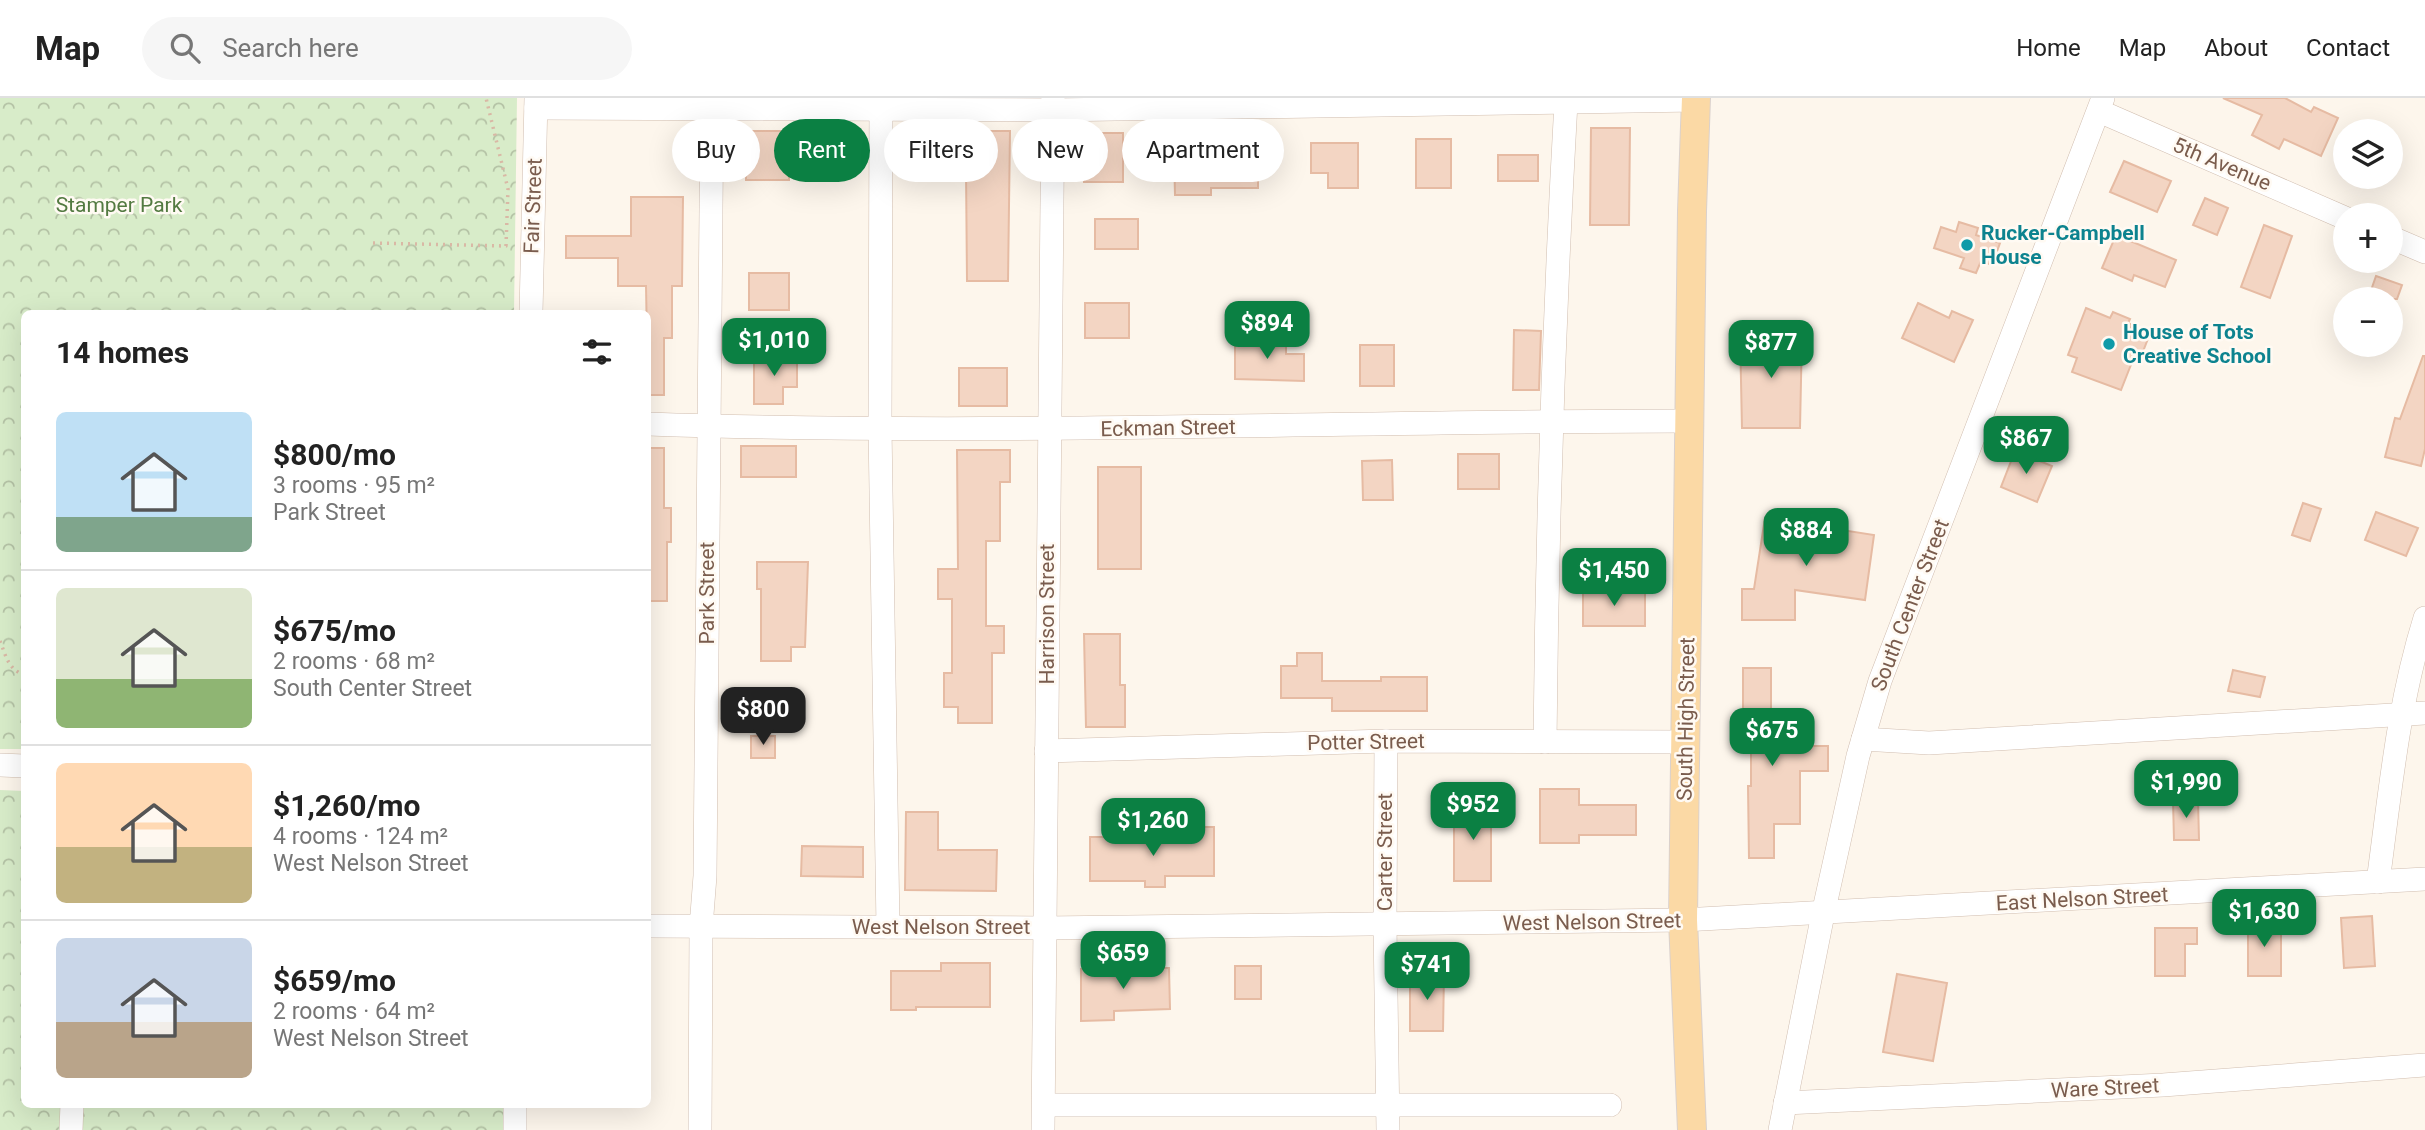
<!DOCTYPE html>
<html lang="en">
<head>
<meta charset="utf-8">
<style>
  :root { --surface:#fff; --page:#f6f6f6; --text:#222; --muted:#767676; --line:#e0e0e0; --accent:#0b8043 }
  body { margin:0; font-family:Roboto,sans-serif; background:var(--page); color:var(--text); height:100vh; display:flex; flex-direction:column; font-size:26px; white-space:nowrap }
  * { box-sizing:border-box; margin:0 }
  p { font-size:23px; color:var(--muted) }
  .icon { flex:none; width:38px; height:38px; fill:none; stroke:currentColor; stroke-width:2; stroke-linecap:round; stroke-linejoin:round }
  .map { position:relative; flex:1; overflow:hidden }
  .panel { position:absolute; left:21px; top:212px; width:630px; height:798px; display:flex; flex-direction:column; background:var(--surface); border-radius:10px; box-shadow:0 7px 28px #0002 }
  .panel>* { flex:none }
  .guide { position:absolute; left:672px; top:21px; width:665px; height:63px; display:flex; gap:14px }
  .controls { position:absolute; left:2333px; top:21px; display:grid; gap:14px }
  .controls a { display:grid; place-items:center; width:70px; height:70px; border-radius:50%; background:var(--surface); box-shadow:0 7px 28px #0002; font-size:35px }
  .price { position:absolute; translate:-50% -60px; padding:0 16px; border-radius:14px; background:var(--accent); color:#fff; font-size:23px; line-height:46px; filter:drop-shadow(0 2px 4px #0008) }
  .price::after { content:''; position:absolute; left:50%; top:42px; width:21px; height:16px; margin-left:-10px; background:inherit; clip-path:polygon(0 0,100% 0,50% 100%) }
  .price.on { background:#222; color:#fff }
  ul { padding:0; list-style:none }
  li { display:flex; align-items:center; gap:21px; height:175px; padding:0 35px }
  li+li { border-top:2px solid var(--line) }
  li span { display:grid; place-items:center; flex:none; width:196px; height:140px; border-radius:10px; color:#555 }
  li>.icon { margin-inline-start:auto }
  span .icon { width:84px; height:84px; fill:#fffc; stroke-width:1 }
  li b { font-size:30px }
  h2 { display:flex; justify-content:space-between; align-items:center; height:84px; padding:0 35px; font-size:30px }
  .tag { padding:0 24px; border-radius:32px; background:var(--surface); box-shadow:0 7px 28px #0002; font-size:24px; line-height:63px }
  .tag.on { background:var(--accent); color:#fff }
  header { display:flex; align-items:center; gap:42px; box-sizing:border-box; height:98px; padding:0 35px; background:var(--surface); border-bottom:2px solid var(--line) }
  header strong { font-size:33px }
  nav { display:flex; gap:38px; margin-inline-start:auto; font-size:24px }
  .search { width:490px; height:63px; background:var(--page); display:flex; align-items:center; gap:18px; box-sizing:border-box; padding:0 24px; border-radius:38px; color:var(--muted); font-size:26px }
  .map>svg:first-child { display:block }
</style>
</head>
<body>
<header>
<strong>Map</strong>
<div class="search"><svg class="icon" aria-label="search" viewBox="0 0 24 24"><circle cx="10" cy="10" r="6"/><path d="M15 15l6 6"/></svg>Search here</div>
<nav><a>Home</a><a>Map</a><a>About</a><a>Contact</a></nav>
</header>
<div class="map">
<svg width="2425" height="1032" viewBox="0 0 2425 1032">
  <defs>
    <pattern id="park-crowns" width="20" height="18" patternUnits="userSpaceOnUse" patternTransform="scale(1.75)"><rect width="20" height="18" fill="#d8ecc9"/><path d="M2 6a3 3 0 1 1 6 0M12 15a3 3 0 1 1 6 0" fill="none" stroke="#b4c2a5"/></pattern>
  </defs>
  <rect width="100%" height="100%" fill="#fdf6ec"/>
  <g fill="url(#park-crowns)">
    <polygon points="0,0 517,0 514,215 24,215 24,651 0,651"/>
    <polygon points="0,692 24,693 24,1006 503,1006 503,1032 0,1032"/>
  </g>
  <g fill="#f3d5c3" stroke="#e6bba3" stroke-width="2">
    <polygon points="2223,0 2285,0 2311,14 2314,9 2338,20 2321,58 2284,41 2279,51 2252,37 2262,17"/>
    <polygon points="1591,30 1630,30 1629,127 1590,127"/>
    <rect x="746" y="33" width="43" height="49"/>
    <polygon points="967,33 1010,33 1008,183 967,183 966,72 954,72 954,50 967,50"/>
    <rect x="1084" y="35" width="39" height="49"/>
    <rect x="1416" y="41" width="35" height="49"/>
    <polygon points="1311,45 1358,45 1358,90 1328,90 1328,75 1311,75"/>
    <polygon points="1174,52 1258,52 1258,90 1211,90 1211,97 1175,97"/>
    <rect x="1498" y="57" width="40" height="26"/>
    <polygon points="2124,63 2171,83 2157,114 2110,94"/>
    <polygon points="631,99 683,99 682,188 672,188 672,240 664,240 664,297 648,297 646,188 618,188 618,160 566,160 566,138 631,138"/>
    <polygon points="2205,100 2228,110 2217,137 2193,127"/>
    <rect x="1095" y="121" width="43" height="30"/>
    <polygon points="1959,124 1978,130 1976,137 2000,145 1992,167 1981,163 1976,175 1960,170 1964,160 1934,150 1941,129 1956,134"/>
    <polygon points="2264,127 2292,138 2270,200 2241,189"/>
    <polygon points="2116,137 2176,162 2165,189 2134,177 2132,183 2102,170"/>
    <rect x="749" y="175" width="40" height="37"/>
    <polygon points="2376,178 2402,187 2397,201 2368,201"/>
    <rect x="1085" y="205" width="44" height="35"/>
    <polygon points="1918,205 1949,220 1952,213 1973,222 1954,264 1902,240"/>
    <polygon points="2086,210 2110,220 2113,214 2130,221 2128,225 2132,227 2130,231 2149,238 2142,256 2136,254 2121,292 2072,274 2077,260 2068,257"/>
    <polygon points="1514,232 1541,233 1539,292 1513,292"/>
    <polygon points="1740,235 1802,235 1800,330 1742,330"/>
    <polygon points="1235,240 1257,240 1257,244 1286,244 1286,256 1304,256 1304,283 1235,281"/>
    <rect x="1360" y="247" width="34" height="41"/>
    <polygon points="2423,258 2425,258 2425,351 2421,368 2385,359 2395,320 2400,321"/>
    <polygon points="754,259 797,259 797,289 783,289 783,306 754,306"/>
    <rect x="959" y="270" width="48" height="38"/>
    <rect x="741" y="348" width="55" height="31"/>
    <polygon points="648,350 664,350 664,410 671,410 671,444 667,444 667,503 648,503"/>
    <polygon points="957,352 1010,352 1010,384 1000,384 1000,443 986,443 986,528 1004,528 1004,555 992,555 992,625 958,625 958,609 944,609 944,575 952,575 952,501 938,501 938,471 958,471"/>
    <polygon points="2015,353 2052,368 2037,404 2001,389"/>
    <rect x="1458" y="356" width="41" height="35"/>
    <polygon points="1392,362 1393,402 1363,402 1362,363"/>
    <rect x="1098" y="369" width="43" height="102"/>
    <polygon points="2303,405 2321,411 2310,443 2292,437"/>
    <polygon points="2376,414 2418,430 2406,458 2365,442"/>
    <polygon points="1765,420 1874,437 1865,502 1795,492 1795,522 1742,522 1742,491 1754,491"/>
    <polygon points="757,464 808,464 805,549 791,549 791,563 761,563 761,491 757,491"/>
    <rect x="1583" y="491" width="62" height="37"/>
    <polygon points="1084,536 1120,536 1120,587 1125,587 1125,629 1086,629"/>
    <polygon points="1297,555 1322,555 1322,583 1381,583 1381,579 1427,579 1427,613 1332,613 1332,600 1281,600 1281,568 1297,568"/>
    <polygon points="1743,570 1771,570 1771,648 1828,648 1828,673 1800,673 1800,726 1774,726 1774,760 1749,760 1748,688 1751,688 1751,628 1743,628"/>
    <polygon points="2233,572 2265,579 2260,599 2228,593"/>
    <rect x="751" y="638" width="24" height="22"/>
    <polygon points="1540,691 1579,691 1579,707 1636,707 1636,737 1579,737 1579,745 1540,745"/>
    <polygon points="2198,701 2199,742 2174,742 2173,702"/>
    <rect x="1454" y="706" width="37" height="77"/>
    <polygon points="906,714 938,714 938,752 997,752 996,793 905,792"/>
    <polygon points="1182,729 1214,729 1214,778 1165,778 1165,789 1145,789 1145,783 1090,783 1090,739 1127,739 1127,743 1182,743"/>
    <polygon points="802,748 863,749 863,779 801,778"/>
    <polygon points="2372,818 2375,868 2344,870 2341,820"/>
    <rect x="2248" y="825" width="33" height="53"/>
    <polygon points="2155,830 2197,830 2197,846 2185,846 2185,878 2155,878"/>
    <polygon points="941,865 990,865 990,909 916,909 916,912 891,912 891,873 941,873"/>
    <rect x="1235" y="868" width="26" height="33"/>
    <polygon points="1114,870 1169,870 1170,911 1114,913 1114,922 1081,923 1081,871"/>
    <polygon points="1410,876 1444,876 1443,933 1410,933"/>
    <polygon points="1897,876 1947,885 1933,963 1883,954"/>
  </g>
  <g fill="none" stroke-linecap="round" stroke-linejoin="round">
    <defs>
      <g id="minor">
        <polyline points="881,0 880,330 888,829"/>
        <polyline points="536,10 1053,12 1696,2"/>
        <polyline points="2099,13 2345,120"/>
        <polyline points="2390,139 2425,154"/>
        <polyline points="531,215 536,0"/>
        <path d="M648 326C995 338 1342 323 1689 323"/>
        <polyline points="1863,641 1929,645 2425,615"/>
        <polyline points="1386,643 1385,827 1388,1032"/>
        <path d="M1545 644C1547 430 1554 217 1566 4"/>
        <polyline points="1046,653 1386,643 1685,644"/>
        <polyline points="0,667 24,668"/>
        <path d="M2378 784C2390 695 2398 606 2425 520"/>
        <polyline points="648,828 1045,830 1683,822 2425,781"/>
        <polyline points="1785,1005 2163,987 2425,967"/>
        <polyline points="1044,1007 1610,1007"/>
        <polyline points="71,1032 72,1006"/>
        <polyline points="515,1032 515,1006"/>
        <polyline points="700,1032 701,829 705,778 712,0"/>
        <polyline points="1043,1032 1053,0"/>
        <polyline points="1780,1032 1823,816 1858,658 1880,583 2103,0"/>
      </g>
      <polyline id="major" points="1692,1032 1683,822 1692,113 1696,0"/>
    </defs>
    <use href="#minor" stroke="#d1beb0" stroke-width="24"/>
    <use href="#major" stroke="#dad1cd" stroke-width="30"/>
    <g stroke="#d9b8a5" stroke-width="3.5" stroke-dasharray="2 5" stroke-linecap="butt">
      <polyline points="373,145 506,148 508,91 486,0"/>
      <path d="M0 543C6 558 8 571 24 577"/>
    </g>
    <use href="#minor" stroke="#fff" stroke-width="23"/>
    <use href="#major" stroke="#fbd9a5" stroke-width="28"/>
  </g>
  <g fill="#0f9aa8" stroke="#fffaf3" stroke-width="2.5">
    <circle cx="1967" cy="147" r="7"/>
    <circle cx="2109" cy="246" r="7"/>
  </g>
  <g text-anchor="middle" stroke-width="5" stroke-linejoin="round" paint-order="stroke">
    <g font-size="21" fill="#7a5c4d" stroke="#fffaf3">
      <text transform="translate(2222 66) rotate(23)" y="7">5th Avenue</text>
      <text transform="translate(533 108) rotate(-88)" y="7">Fair Street</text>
      <text transform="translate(1168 330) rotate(-1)" y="7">Eckman Street</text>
      <text transform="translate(707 495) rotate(-90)" y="7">Park Street</text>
      <text transform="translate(1910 507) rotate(-69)" y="7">South Center Street</text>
      <text transform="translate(1047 516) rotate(-90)" y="7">Harrison Street</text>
      <text transform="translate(1686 621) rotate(-89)" y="7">South High Street</text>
      <text transform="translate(1366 644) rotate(-1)" y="7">Potter Street</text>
      <text transform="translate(1385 754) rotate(-90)" y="7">Carter Street</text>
      <text transform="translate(2082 801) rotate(-3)" y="7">East Nelson Street</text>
      <text transform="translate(1592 824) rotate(-1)" y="7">West Nelson Street</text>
      <text x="941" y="836">West Nelson Street</text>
      <text transform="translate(2105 990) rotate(-3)" y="7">Ware Street</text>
    </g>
    <g font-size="21" fill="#537a41" stroke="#fffaf3">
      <text x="119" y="114">Stamper Park</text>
    </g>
    <g font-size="21" font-weight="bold" fill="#0d838f" stroke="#fffaf3" text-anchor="start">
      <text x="1981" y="142">Rucker-Campbell<tspan x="1981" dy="24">House</tspan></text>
      <text x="2123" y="241">House of Tots<tspan x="2123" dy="24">Creative School</tspan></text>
    </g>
  </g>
</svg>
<div class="controls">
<a><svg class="icon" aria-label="layers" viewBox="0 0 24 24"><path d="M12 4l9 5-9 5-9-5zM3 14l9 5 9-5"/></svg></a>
<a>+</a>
<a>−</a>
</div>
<b class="price" style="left:1267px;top:263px">$894</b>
<b class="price" style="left:774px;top:280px">$1,010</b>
<b class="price" style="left:1771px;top:282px">$877</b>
<b class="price" style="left:2026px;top:378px">$867</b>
<b class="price" style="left:1806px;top:470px">$884</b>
<b class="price" style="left:1614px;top:510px">$1,450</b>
<b class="price on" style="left:763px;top:649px">$800</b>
<b class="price" style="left:1772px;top:670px">$675</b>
<b class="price" style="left:2186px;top:722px">$1,990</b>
<b class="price" style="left:1473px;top:744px">$952</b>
<b class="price" style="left:1153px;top:760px">$1,260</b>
<b class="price" style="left:2264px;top:851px">$1,630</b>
<b class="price" style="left:1123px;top:893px">$659</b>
<b class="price" style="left:1427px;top:904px">$741</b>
<div class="guide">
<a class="tag">Buy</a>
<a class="tag on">Rent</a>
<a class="tag">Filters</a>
<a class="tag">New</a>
<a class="tag">Apartment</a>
</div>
<section class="panel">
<h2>14 homes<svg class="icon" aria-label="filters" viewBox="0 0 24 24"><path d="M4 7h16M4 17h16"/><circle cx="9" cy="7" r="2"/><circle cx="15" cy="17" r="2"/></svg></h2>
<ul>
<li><span style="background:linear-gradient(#bfe0f5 75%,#7fa58c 0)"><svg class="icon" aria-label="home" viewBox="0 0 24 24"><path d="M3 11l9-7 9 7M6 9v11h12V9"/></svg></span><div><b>$800/mo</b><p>3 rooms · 95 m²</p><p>Park Street</p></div></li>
<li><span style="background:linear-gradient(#dfe7d0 65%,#8fb573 0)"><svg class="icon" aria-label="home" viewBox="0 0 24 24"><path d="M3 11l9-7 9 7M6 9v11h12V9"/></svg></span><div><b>$675/mo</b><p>2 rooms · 68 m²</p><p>South Center Street</p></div></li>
<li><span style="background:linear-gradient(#ffd9b3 60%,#c2b280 0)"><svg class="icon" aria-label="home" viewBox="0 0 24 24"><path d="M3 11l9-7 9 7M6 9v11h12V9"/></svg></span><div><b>$1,260/mo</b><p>4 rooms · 124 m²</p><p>West Nelson Street</p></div></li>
<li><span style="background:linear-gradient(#c9d6e8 60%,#b9a48a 0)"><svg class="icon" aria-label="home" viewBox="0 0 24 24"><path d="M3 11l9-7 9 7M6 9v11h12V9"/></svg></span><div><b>$659/mo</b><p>2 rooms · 64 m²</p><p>West Nelson Street</p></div></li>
</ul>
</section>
</div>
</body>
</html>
